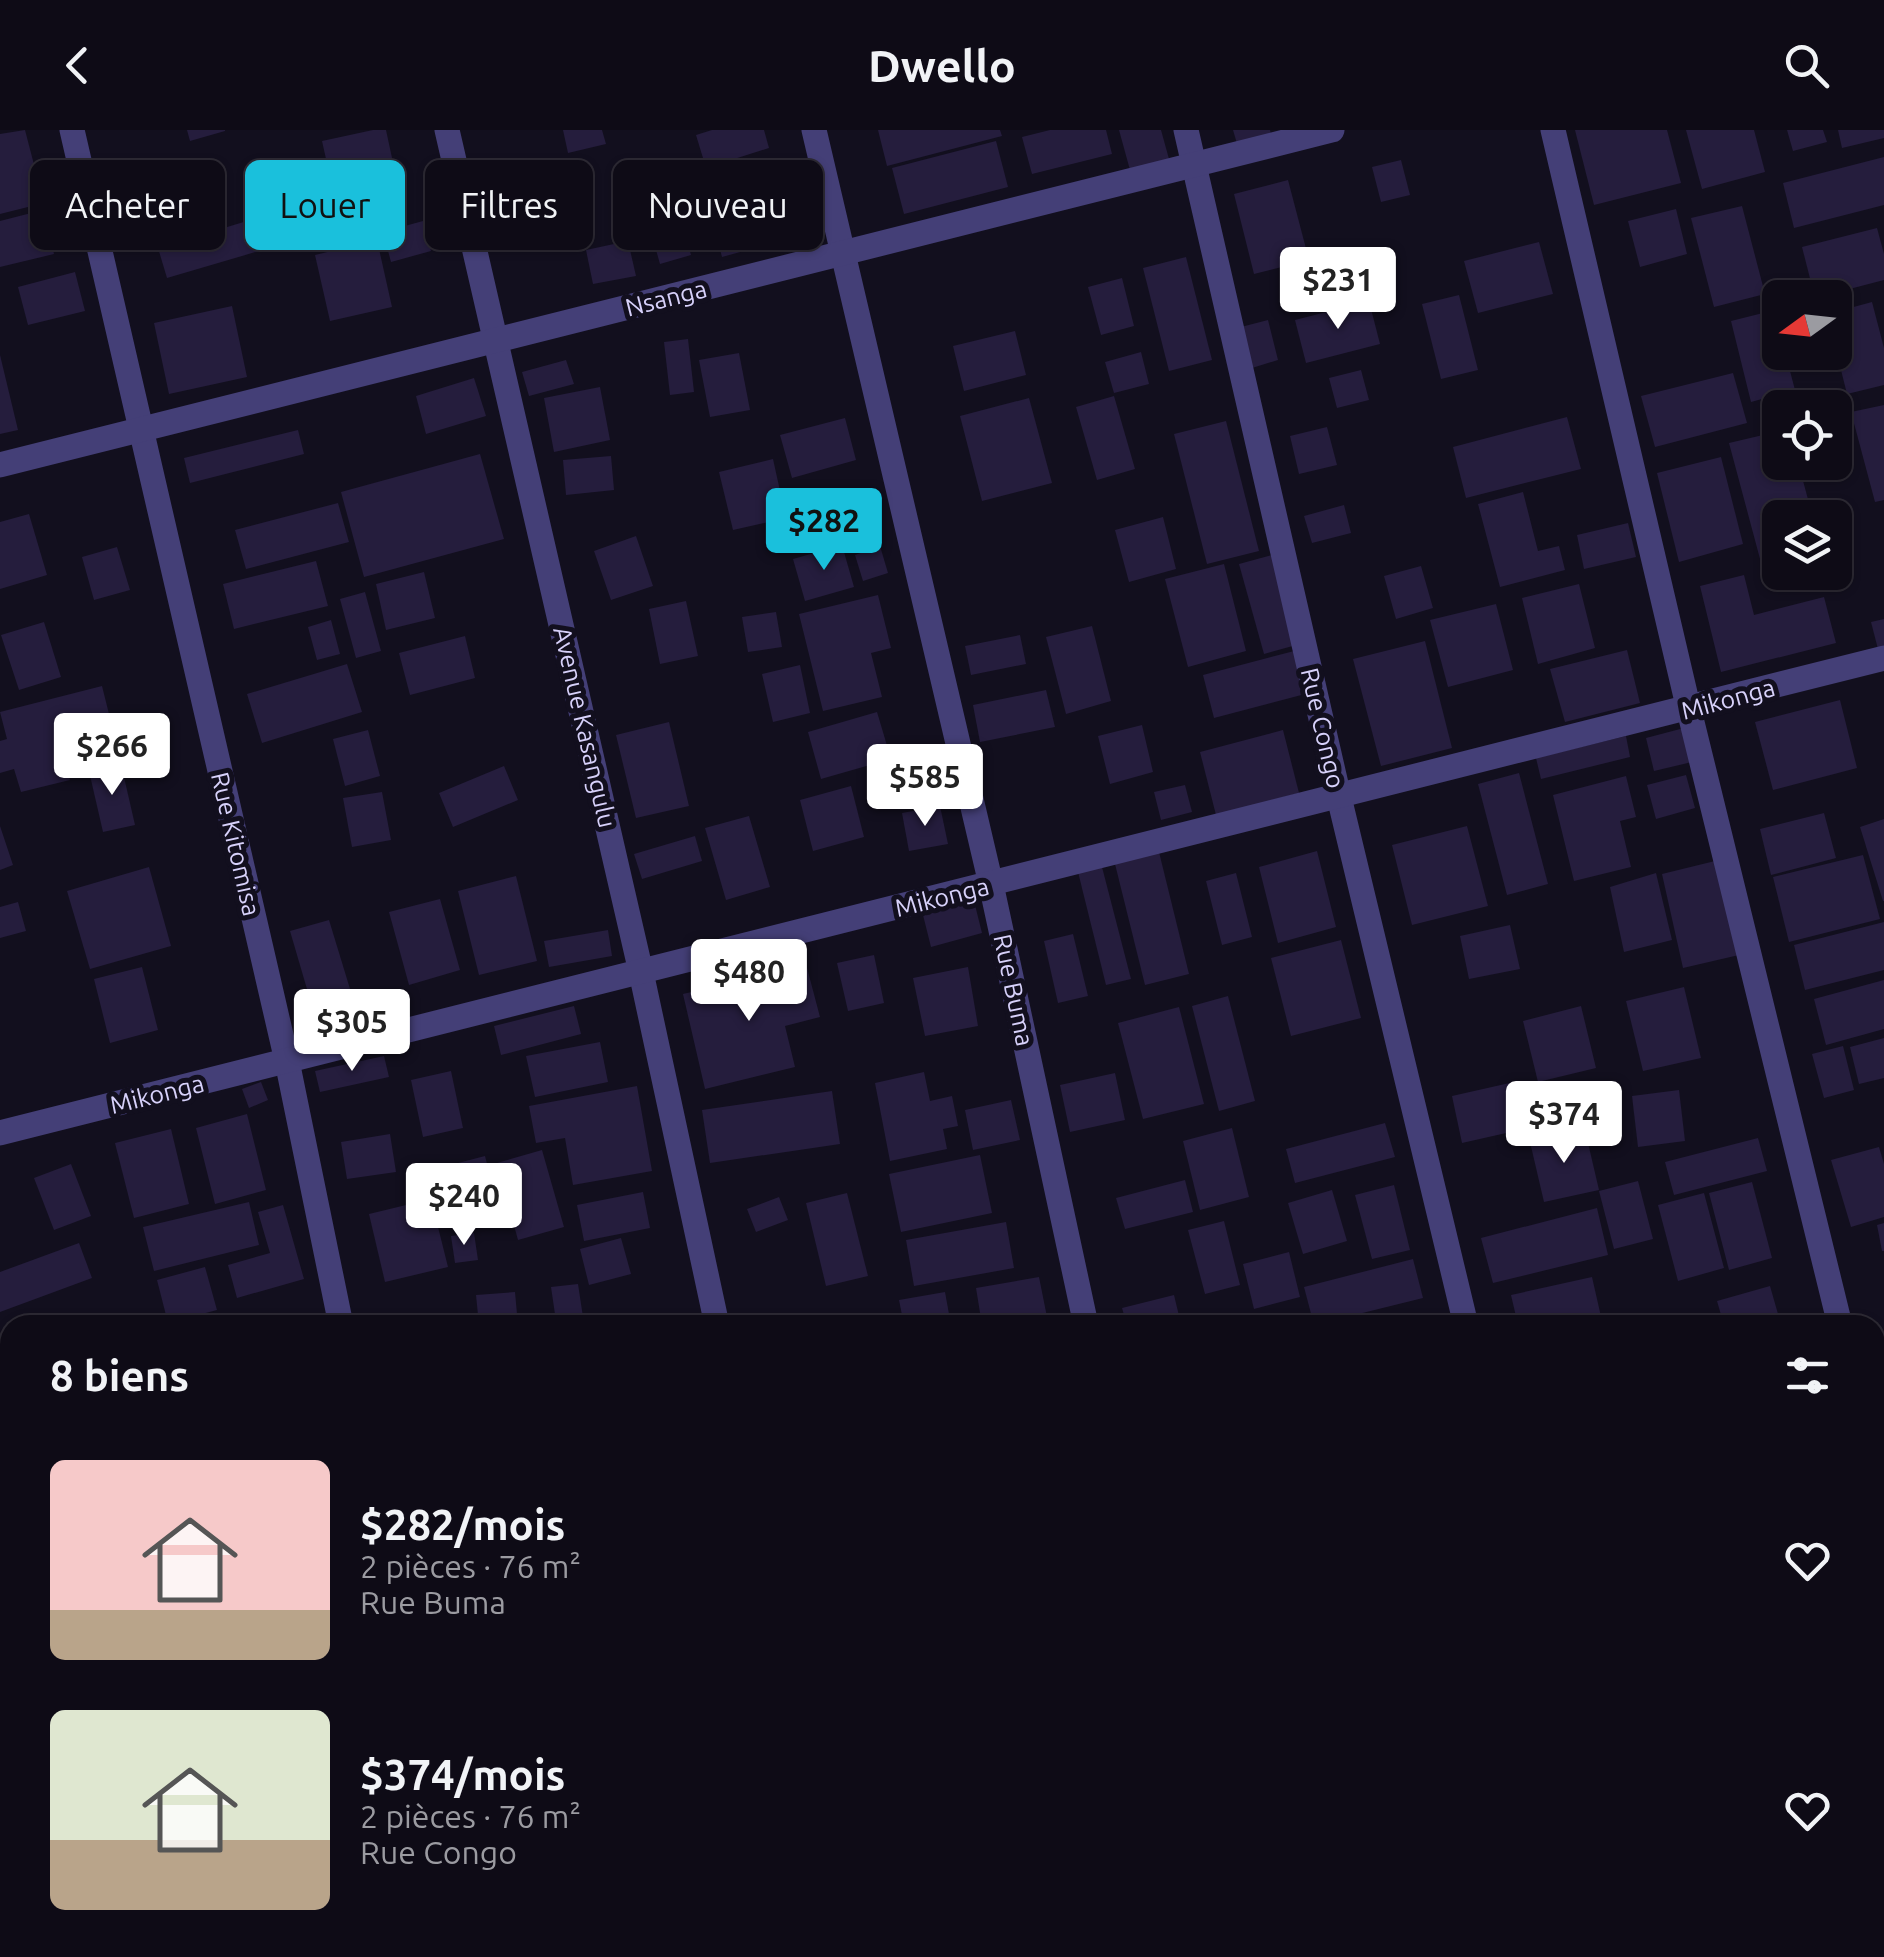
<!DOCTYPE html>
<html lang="fr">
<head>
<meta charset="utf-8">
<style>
  :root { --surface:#0e0b16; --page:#1c1923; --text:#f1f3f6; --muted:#9b9ba1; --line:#2e2b35; --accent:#1ac0dc }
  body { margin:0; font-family:Ubuntu,sans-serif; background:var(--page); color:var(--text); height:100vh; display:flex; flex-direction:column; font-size:38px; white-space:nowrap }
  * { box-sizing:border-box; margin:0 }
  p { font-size:32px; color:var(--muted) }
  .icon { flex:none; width:55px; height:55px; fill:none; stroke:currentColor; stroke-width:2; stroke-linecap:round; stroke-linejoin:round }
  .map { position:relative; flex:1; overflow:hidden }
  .side { position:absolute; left:0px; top:1185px; width:1885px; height:642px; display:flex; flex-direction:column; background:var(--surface); border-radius:30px 30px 0 0; box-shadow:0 2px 8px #0004,0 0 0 2px var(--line) }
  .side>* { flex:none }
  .hud { position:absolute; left:30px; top:30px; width:1000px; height:90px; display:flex; gap:20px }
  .needle { width:65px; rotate:255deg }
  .buttons { position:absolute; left:1762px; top:150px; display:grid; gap:20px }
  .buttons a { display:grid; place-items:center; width:90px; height:90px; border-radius:15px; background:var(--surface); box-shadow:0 2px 8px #0004,0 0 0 2px var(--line); font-size:50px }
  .price { position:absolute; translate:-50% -85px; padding:0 22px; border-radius:10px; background:#fff; color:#222; font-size:32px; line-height:65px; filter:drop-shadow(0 2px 5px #0008) }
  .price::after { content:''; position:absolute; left:50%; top:60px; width:30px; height:22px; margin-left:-15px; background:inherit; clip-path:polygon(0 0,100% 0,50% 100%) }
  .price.on { background:var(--accent); color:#111 }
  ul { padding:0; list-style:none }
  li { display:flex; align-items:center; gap:30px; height:250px; padding:0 50px }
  li span { display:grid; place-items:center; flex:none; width:280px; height:200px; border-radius:15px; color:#555 }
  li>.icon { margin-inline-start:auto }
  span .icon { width:120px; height:120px; fill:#fffc; stroke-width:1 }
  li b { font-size:42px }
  h2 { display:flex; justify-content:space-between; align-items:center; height:120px; padding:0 50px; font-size:42px }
  .tag { padding:0 35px; border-radius:15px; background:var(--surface); box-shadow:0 2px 8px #0004,0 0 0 2px var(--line); font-size:35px; line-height:90px }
  .tag.on { background:var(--accent); color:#111 }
  header { display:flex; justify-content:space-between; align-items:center; height:130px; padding:0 50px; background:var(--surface); font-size:45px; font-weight:700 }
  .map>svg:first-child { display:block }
</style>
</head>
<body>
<header><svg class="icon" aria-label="back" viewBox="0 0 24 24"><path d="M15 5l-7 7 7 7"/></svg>Dwello<svg class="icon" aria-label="search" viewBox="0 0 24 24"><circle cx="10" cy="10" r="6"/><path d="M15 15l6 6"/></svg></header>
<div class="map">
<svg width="1884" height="1827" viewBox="0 0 1884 1827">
  <rect width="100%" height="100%" fill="#120f1e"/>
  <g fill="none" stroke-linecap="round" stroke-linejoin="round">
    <g stroke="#142442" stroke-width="15">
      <polyline points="1875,1562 1884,1556"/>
      <polyline points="1169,1827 1440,1827"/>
      <polyline points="1475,1827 1490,1818"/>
    </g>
  </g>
  <g fill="#251d3d">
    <polygon points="25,0 44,73 0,84 0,4"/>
    <polygon points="187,0 225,0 225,1 190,11"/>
    <polygon points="373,0 386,0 400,65 337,78 322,11"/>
    <polygon points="563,0 602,0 606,14 568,23"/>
    <polygon points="712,0 764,0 769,18 706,38 696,5"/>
    <polygon points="878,0 1000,0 1002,6 887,36"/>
    <polygon points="1050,0 1106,0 1112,24 1032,44 1022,7"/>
    <polygon points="1119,0 1161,0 1169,29 1130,40"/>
    <polygon points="1233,0 1270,0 1272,9 1238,17"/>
    <polygon points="1575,0 1667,0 1681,53 1594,75"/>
    <polygon points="1686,0 1754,0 1765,42 1702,59"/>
    <polygon points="1787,0 1823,0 1827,12 1793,21"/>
    <polygon points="1838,0 1884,0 1884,8 1842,18"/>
    <polygon points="996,11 1008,57 904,84 892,38"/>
    <polygon points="1884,27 1884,75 1794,98 1783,53"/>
    <polygon points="1401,30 1410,65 1381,72 1372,37"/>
    <polygon points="668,40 691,125 660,134 636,49"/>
    <polygon points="145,43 152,87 128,91 121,47"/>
    <polygon points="751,46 769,114 722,127 704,59"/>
    <polygon points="1288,50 1309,130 1254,144 1234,64"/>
    <polygon points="550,63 564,107 518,122 504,78"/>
    <polygon points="1742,76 1765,164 1714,177 1691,88"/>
    <polygon points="1676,79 1687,124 1640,137 1628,91"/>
    <polygon points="43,80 54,124 0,137 0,91"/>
    <polygon points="267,85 276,116 167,148 158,118"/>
    <polygon points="423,91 431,121 391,132 383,102"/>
    <polygon points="1877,98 1884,124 1884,150 1815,168 1802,117"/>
    <polygon points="377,110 392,177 330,191 315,125"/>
    <polygon points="628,111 636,146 593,154 586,120"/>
    <polygon points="1539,112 1553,164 1478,183 1464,131"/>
    <polygon points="1186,127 1212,230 1169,241 1143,138"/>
    <polygon points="75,142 85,181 28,195 18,157"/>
    <polygon points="1122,148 1134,196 1101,205 1088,157"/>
    <polygon points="1459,165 1478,240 1441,249 1422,174"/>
    <polygon points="1369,171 1380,214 1306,233 1295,190"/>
    <polygon points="1872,172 1884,218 1884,255 1847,264 1835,216 1835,182"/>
    <polygon points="232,176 247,247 169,264 154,193"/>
    <polygon points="1775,180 1780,201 1780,222 1785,222 1795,260 1751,272 1731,191"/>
    <polygon points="1268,190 1278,230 1252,238 1241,197"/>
    <polygon points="1015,201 1026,245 964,261 953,216"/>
    <polygon points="688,209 694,262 670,265 664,212"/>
    <polygon points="1141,222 1149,254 1114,263 1105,232"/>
    <polygon points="739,223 750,280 710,287 699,230"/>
    <polygon points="0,225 18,300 0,304"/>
    <polygon points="566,230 574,254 529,266 522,242"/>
    <polygon points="1361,240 1369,270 1337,278 1329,248"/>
    <polygon points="1733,243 1747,293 1655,317 1641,266"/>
    <polygon points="474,248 486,286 426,304 416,266"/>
    <polygon points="600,257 610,310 554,322 544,268"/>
    <polygon points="1114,266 1135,339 1097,350 1076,277"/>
    <polygon points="1029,268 1052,353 982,371 960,286"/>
    <polygon points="1884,275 1884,370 1875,372 1851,282"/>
    <polygon points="1567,287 1581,339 1466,368 1453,317"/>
    <polygon points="845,288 856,330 792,348 780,305"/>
    <polygon points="1226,291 1259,421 1207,434 1174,304"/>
    <polygon points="1327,297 1337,335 1299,344 1290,306"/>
    <polygon points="298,300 304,324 190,353 184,328"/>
    <polygon points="1780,301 1780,332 1798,332 1813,388 1780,388 1780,442 1800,442 1801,447 1767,455 1729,313"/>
    <polygon points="480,324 504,409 364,447 341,362"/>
    <polygon points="611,326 614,360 566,365 563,330"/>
    <polygon points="1721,327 1743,414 1679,432 1657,343"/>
    <polygon points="773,329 786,388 733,400 719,342"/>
    <polygon points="1523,362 1538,421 1559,416 1565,440 1500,457 1478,374"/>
    <polygon points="338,373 349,412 246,439 235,400"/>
    <polygon points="1344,375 1351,403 1312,413 1304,386"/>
    <polygon points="29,384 47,445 0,459 0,392"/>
    <polygon points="1163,387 1176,439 1129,452 1115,400"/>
    <polygon points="1628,393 1636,427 1584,439 1577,405"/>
    <polygon points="636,406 653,456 611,470 594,421"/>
    <polygon points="842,415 854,457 805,471 793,429"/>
    <polygon points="880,416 888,443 863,451 855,425"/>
    <polygon points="117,417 130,460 94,470 82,427"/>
    <polygon points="1276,424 1300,514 1264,524 1239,434"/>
    <polygon points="316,431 328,476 234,499 223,454"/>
    <polygon points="1224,434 1246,521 1188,537 1165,449"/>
    <polygon points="1421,436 1433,478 1396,489 1384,446"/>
    <polygon points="424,442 435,488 386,500 376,454"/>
    <polygon points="1744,445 1754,485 1824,467 1836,513 1721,542 1700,456"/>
    <polygon points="1579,454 1595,518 1538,534 1522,468"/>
    <polygon points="365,462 381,521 356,528 340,469"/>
    <polygon points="878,465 891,518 871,523 882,567 823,581 799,484"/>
    <polygon points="686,471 698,526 660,534 649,479"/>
    <polygon points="1496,474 1513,540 1448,557 1430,490"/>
    <polygon points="776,482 782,517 748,522 742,487"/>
    <polygon points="1884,489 1884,522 1879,523 1871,492"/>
    <polygon points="331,490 340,524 317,530 308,497"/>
    <polygon points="44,492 61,547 19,560 1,505"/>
    <polygon points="1092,496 1111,571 1066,584 1046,507"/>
    <polygon points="1020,505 1026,534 971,545 965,516"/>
    <polygon points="465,506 475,548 410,565 399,523"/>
    <polygon points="1425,511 1452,618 1381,636 1353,529"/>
    <polygon points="1298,520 1309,563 1214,588 1203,545"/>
    <polygon points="1627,520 1640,573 1565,592 1550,539"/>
    <polygon points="347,534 362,582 262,613 247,564"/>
    <polygon points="800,535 810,583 773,592 762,544"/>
    <polygon points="102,556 111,592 58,605 70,650 21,662 14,639 0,643 0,611 7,609 0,582"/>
    <polygon points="1046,560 1055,597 980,612 973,575"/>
    <polygon points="1840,570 1857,638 1773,660 1755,592"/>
    <polygon points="877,582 891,629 821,649 808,602"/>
    <polygon points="669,592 689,676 636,688 616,605"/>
    <polygon points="1142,595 1153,642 1110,654 1098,606"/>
    <polygon points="1684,598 1692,632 1654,641 1646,608"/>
    <polygon points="368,600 380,646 345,656 333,609"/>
    <polygon points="1283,600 1299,663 1216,685 1200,622"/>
    <polygon points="1626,606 1630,627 1541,649 1536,628"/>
    <polygon points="121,634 135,695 103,702 89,641"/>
    <polygon points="504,636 518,670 453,697 439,663"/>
    <polygon points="1519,643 1548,754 1507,765 1478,654"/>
    <polygon points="1686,645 1695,678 1656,689 1647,655"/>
    <polygon points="1626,646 1636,687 1620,691 1631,737 1574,751 1553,665"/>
    <polygon points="1185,655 1192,682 1161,690 1154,662"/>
    <polygon points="851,656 864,707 813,721 800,670"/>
    <polygon points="382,662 391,710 352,717 343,668"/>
    <polygon points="940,676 948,714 909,721 902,683"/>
    <polygon points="1824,683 1836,728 1771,745 1760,699"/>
    <polygon points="749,686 770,757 726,770 705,698"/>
    <polygon points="1884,689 1884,771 1883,771 1860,697"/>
    <polygon points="0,696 13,735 0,740"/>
    <polygon points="1467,696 1488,776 1412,795 1392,715"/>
    <polygon points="695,706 702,731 642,749 634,724"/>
    <polygon points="1317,721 1336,797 1278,813 1259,737"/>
    <polygon points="1159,722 1189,844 1145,855 1115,734"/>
    <polygon points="1863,725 1880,789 1789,812 1773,747"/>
    <polygon points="1715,731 1739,825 1683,838 1662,744"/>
    <polygon points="149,737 171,816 90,839 67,761"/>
    <polygon points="1102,737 1131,849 1106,855 1078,742"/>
    <polygon points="1236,743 1252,807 1222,815 1206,751"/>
    <polygon points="1656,743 1672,810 1624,822 1610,757"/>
    <polygon points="516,746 537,831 479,845 458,761"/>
    <polygon points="440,769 460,840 409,855 389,782"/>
    <polygon points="974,771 982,803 931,817 923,785"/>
    <polygon points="18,772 26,801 0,808 0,777"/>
    <polygon points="329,790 354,872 314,883 290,801"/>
    <polygon points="1884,792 1884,840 1805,860 1794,815"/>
    <polygon points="1510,795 1520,839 1469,849 1460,806"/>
    <polygon points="608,800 612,826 549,837 544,811"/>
    <polygon points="1073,804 1088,866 1058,873 1044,811"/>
    <polygon points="1341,810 1361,888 1291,906 1271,828"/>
    <polygon points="874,825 884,873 848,881 837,833"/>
    <polygon points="806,834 820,887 785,896 795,937 705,959 683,864"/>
    <polygon points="142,837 158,900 110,913 94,849"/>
    <polygon points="968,837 978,896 925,906 913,848"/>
    <polygon points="1884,850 1884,899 1826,915 1814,869"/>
    <polygon points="1684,857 1701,928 1643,941 1626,871"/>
    <polygon points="1228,866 1255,971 1219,981 1192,876"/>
    <polygon points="574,876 581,904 501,925 494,896"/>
    <polygon points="1581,876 1596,938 1538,952 1523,891"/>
    <polygon points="1179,877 1204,974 1143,989 1118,893"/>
    <polygon points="1884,908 1884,948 1859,954 1850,917"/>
    <polygon points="600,912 608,952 535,967 526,926"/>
    <polygon points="1843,916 1854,960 1824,968 1812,924"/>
    <polygon points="384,926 389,947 320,962 315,941"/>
    <polygon points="451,941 463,998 423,1007 411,950"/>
    <polygon points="924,942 930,971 952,966 958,996 943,999 947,1019 890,1031 875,953"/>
    <polygon points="1115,943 1125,990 1070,1002 1060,955"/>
    <polygon points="261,952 268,970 249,978 242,959"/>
    <polygon points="1514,952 1524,999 1462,1013 1452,966"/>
    <polygon points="637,956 652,1041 573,1055 565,1008 536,1013 529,976"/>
    <polygon points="1679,960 1685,1011 1638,1017 1632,966"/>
    <polygon points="832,961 840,1014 710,1033 702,980"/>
    <polygon points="1011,970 1020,1010 973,1020 965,980"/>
    <polygon points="247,984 266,1060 215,1074 196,998"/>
    <polygon points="1385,993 1395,1027 1295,1053 1286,1019"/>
    <polygon points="1232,998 1249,1067 1200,1080 1183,1011"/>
    <polygon points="171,999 189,1074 134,1088 115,1013"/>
    <polygon points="1585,1000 1599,1060 1544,1072 1530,1012"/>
    <polygon points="390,1004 396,1042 347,1049 341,1012"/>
    <polygon points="1758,1008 1767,1041 1674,1065 1665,1032"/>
    <polygon points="1879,1017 1884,1034 1884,1087 1851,1097 1831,1030"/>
    <polygon points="542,1020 564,1097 518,1110 497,1033"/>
    <polygon points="980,1025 992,1083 901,1102 889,1044"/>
    <polygon points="485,1026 498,1076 444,1090 431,1040"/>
    <polygon points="71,1034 91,1086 54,1100 34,1048"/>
    <polygon points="1185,1050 1193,1082 1125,1099 1116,1068"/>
    <polygon points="1638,1051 1653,1109 1614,1119 1599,1061"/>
    <polygon points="1752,1052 1772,1128 1729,1140 1709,1063"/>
    <polygon points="1394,1055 1410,1120 1372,1129 1355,1065"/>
    <polygon points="1332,1060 1347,1111 1303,1124 1288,1073"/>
    <polygon points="643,1062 650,1098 584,1111 577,1075"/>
    <polygon points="847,1063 868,1146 826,1156 806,1073"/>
    <polygon points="1704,1063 1724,1138 1678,1151 1658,1075"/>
    <polygon points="779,1067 788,1090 756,1102 747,1079"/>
    <polygon points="431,1069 448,1137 385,1152 369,1084"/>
    <polygon points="249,1072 259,1115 154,1141 143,1097"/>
    <polygon points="283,1075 304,1149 237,1168 228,1135 270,1123 258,1082"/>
    <polygon points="1597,1078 1608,1125 1493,1153 1481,1108"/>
    <polygon points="1224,1091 1240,1155 1205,1164 1188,1100"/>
    <polygon points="1006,1092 1014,1138 914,1156 906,1110"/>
    <polygon points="1884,1093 1884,1121 1882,1121 1877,1095"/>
    <polygon points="474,1103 478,1130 455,1133 451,1106"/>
    <polygon points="621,1108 631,1144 589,1155 580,1119"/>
    <polygon points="79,1113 92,1148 0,1182 0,1142"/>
    <polygon points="1289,1122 1300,1167 1254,1179 1243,1134"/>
    <polygon points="1413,1129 1423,1168 1314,1195 1304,1157"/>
    <polygon points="205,1137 217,1180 168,1193 157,1150"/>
    <polygon points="1039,1147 1048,1192 982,1195 976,1158"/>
    <polygon points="1592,1147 1602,1191 1585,1195 1518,1195 1511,1165"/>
    <polygon points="578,1154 583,1187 556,1191 551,1157"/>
    <polygon points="1770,1156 1780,1191 1766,1195 1724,1195 1717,1171"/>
    <polygon points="515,1162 518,1195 479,1195 476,1165"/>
    <polygon points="945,1162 951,1195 904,1195 899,1170"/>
    <polygon points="1174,1165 1180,1190 1160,1195 1127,1195 1122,1178"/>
    <polygon points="1,1583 10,1610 10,1639 0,1643"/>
    <polygon points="1884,1643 1884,1714 1875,1717 1875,1646"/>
    <polygon points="10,1715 10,1755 0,1758 0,1719"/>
    <polygon points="1875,1787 1884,1788 1884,1827 1837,1827 1838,1818 1875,1818"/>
    <polygon points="268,1818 277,1818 280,1827 241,1827"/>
    <polygon points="301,1818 355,1818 358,1827 296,1827 294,1820"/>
    <polygon points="635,1818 638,1827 606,1827 606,1826"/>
    <polygon points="719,1818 756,1818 760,1827 696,1827"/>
    <polygon points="826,1818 852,1818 855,1827 808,1827 807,1824"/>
    <polygon points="894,1818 922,1818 897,1826"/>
  </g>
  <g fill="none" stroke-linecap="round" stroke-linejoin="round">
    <g stroke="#443f77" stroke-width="25">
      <polyline points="72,0 287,931 341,1195"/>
      <polyline points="447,0 641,842 717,1195"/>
      <polyline points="814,0 991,754 1086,1195"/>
      <polyline points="1186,0 1339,667 1466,1195"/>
      <polyline points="1553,0 1689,580 1840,1195"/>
      <polyline points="0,335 1332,0"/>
      <polyline points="0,1003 1884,528"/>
      <polyline points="1875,1339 1876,1342"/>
      <polyline points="0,1413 10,1460"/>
      <polyline points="85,1818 87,1827"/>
      <polyline points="510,1818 514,1827"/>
      <polyline points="1734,1818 1736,1827"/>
    </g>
  </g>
  <g text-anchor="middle" stroke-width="10" stroke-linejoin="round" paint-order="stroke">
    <g font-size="25" fill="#d7d1fa" stroke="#120f1e">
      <text transform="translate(666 168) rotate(-14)" y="9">Nsanga</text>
      <text transform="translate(1728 569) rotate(-15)" y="9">Mikonga</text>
      <text transform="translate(585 597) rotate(77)" y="9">Avenue Kasangulu</text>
      <text transform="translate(1323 598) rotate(77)" y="9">Rue Congo</text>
      <text transform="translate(236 714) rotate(77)" y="9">Rue Kitomisa</text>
      <text transform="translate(942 767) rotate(-14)" y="9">Mikonga</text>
      <text transform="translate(1014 860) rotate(78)" y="9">Rue Buma</text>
      <text transform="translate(157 964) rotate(-14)" y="9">Mikonga</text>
    </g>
  </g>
</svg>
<div class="buttons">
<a><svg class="needle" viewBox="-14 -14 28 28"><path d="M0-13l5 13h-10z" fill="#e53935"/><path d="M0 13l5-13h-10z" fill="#9b9ba1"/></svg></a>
<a><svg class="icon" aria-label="locate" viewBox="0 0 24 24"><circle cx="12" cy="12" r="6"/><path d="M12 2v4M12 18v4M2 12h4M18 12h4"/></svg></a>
<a><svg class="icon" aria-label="layers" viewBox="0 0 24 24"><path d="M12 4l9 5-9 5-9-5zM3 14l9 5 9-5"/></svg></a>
</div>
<b class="price" style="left:1338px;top:202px">$231</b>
<b class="price on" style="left:824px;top:443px">$282</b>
<b class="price" style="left:112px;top:668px">$266</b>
<b class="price" style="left:925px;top:699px">$585</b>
<b class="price" style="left:749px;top:894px">$480</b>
<b class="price" style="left:352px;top:944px">$305</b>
<b class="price" style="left:1564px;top:1036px">$374</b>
<b class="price" style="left:464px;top:1118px">$240</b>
<div class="hud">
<a class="tag">Acheter</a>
<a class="tag on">Louer</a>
<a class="tag">Filtres</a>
<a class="tag">Nouveau</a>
</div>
<section class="side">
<h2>8 biens<svg class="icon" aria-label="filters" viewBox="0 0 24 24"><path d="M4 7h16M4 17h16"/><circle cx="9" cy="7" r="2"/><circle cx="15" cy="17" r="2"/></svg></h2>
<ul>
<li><span style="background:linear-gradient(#f6c9c9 75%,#b9a48a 0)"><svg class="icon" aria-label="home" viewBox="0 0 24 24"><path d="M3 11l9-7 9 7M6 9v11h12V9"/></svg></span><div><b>$282/mois</b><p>2 pièces · 76 m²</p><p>Rue Buma</p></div><svg class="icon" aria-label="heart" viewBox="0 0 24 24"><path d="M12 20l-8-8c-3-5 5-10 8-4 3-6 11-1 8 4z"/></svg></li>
<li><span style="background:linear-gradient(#dfe7d0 65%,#b9a48a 0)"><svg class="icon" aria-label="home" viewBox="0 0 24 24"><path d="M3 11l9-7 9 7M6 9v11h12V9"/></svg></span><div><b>$374/mois</b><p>2 pièces · 76 m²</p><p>Rue Congo</p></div><svg class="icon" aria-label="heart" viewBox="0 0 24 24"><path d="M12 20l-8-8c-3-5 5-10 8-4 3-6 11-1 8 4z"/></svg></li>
</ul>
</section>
</div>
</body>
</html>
